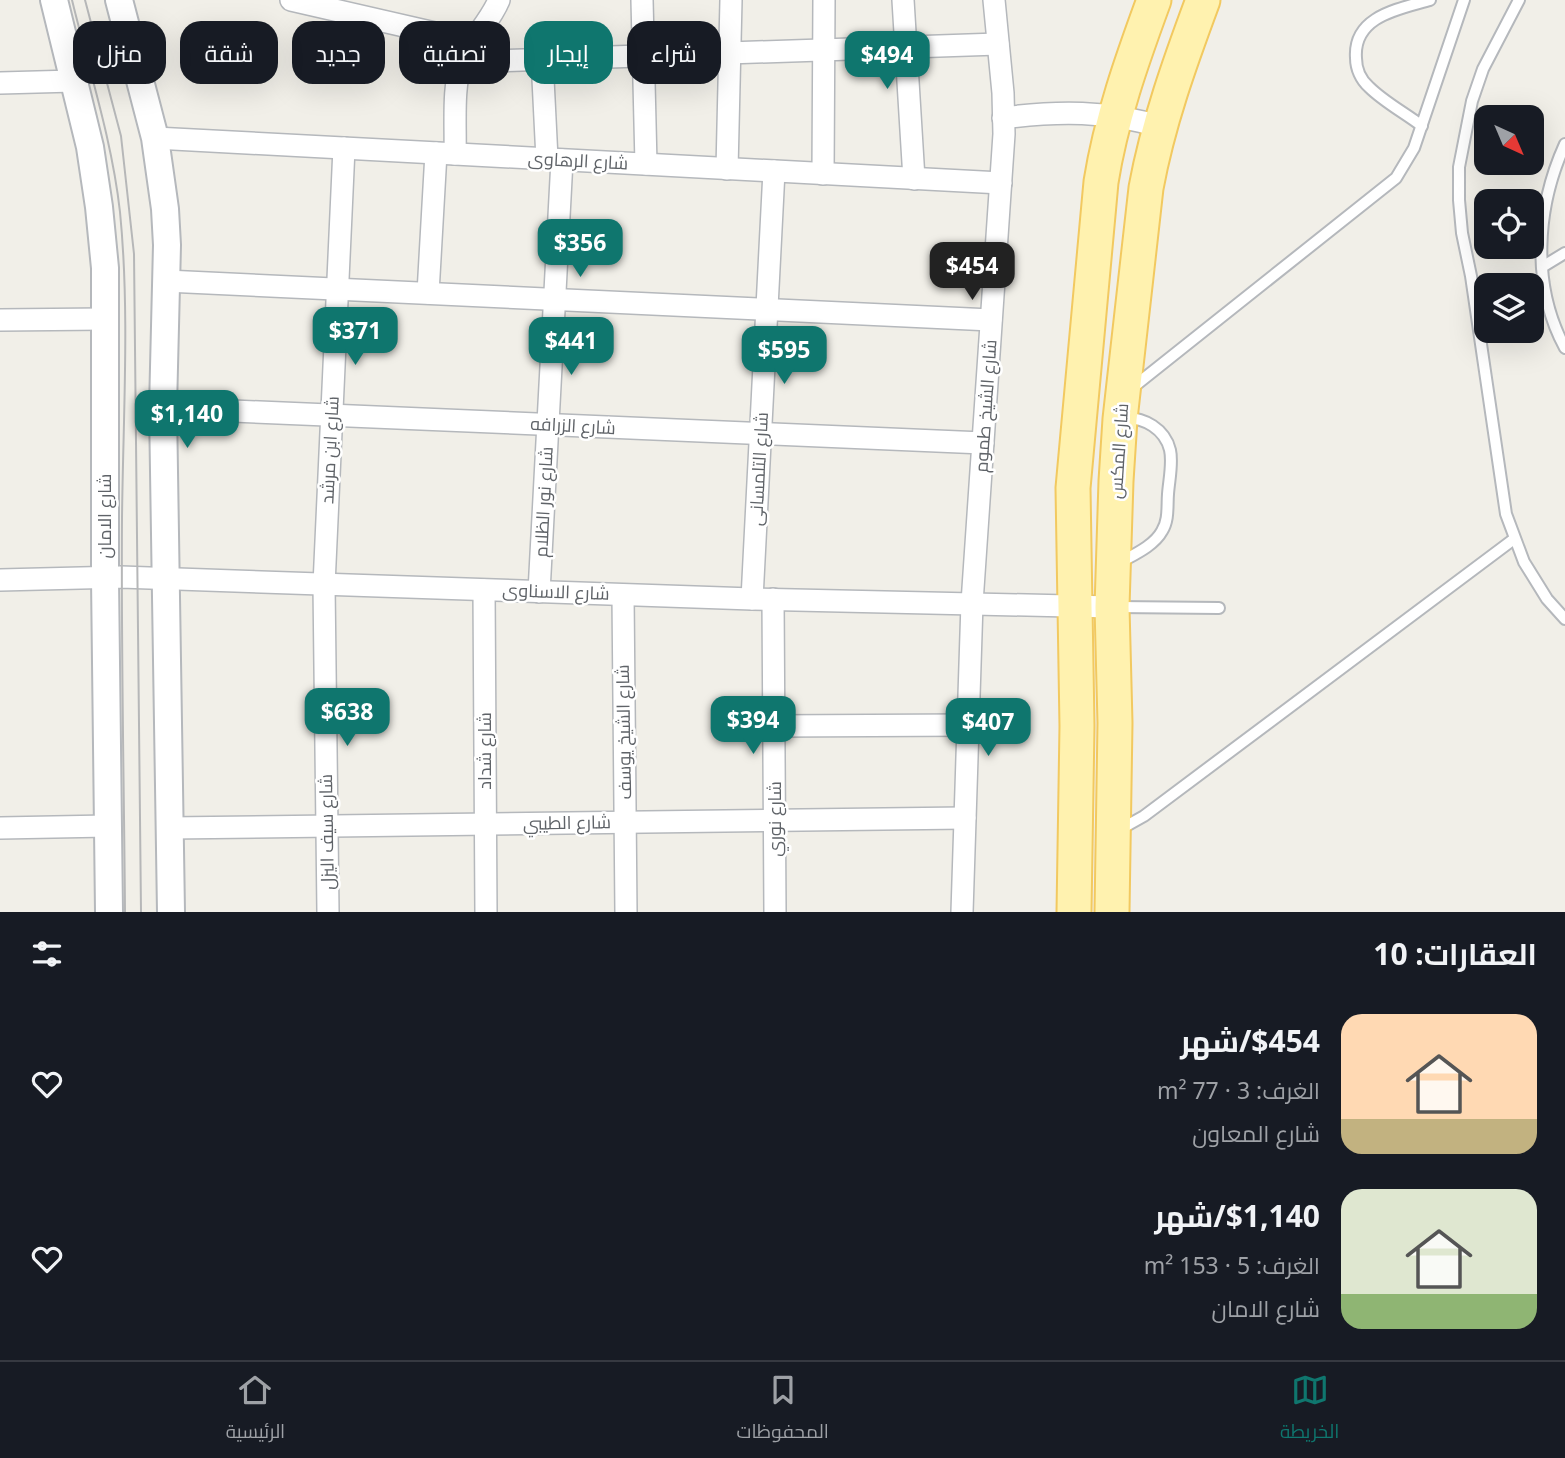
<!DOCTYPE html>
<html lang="ar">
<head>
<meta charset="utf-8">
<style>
  :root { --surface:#171b24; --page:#20242c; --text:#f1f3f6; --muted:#9ea1a6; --line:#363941; --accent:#0f766e }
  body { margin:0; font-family:"Noto Sans",Cairo,sans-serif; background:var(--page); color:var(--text); direction:rtl; height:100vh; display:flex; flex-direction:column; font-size:26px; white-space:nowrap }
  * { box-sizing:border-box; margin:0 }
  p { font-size:23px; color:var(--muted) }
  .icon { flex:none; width:38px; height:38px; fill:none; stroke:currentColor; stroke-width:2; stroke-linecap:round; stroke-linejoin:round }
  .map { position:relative; height:912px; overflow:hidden; direction:ltr }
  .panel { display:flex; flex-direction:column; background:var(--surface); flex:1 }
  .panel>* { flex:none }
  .hud { position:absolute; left:21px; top:21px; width:700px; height:63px; direction:rtl; display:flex; gap:14px }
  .needle { width:46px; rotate:136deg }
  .controls { position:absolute; left:1474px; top:105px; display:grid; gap:14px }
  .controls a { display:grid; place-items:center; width:70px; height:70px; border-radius:14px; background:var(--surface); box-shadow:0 7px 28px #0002; font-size:35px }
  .price { position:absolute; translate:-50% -60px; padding:0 16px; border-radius:14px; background:var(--accent); color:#fff; font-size:23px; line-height:46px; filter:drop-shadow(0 2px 4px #0008) }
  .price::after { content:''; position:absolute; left:50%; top:42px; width:21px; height:16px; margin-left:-10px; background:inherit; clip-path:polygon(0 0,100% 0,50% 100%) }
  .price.current { background:#222; color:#fff }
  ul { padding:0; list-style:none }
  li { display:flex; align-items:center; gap:21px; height:175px; padding:0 28px }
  li span { display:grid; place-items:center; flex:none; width:196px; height:140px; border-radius:21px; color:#555 }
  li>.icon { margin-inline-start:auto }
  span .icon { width:84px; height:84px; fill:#fffc; stroke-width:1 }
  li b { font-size:30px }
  h2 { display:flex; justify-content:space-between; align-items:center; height:84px; padding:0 28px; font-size:30px }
  .pill { padding:0 24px; border-radius:21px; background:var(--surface); box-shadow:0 7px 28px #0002; font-size:24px; line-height:63px }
  .pill.current { background:var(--accent); color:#fff }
  .dock { display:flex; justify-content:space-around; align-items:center; height:98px; border-top:2px solid var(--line); background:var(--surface); font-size:19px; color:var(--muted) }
  .dock a { display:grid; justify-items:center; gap:4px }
  .dock .current { color:var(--accent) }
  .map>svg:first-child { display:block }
</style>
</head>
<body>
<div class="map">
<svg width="1565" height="912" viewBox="0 0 1565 912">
  <rect width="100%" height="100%" fill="#f1efe8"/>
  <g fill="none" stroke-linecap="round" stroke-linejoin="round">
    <defs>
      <g id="service">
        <polyline points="1519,0 1483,69 1472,101 1459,167 1459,200 1462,233 1471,276 1506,514 1524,562 1547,599 1565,619"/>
        <path d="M1422 126C1405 113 1384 102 1369 87 1361 80 1356 69 1356 58 1353 16 1399 9 1430 0"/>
        <path d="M1565 144C1536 208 1531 285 1565 348"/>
        <polyline points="1542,267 1565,253"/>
        <polyline points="1132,388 1396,178 1414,148 1464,0"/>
        <path d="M1119 563C1133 555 1154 546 1162 531 1169 520 1167 506 1168 494 1169 480 1173 463 1170 450 1165 429 1144 417 1124 418"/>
        <polyline points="1117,607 1219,608"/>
        <polyline points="1119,830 1144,816 1514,539"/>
      </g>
      <g id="minor">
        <polyline points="291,0 474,42"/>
        <polyline points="642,0 646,164"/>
        <polyline points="903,0 914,179"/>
        <polyline points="542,59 547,159"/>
        <polyline points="462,62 998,44"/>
        <polyline points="0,83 74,81"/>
        <path d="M1003 118C1056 111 1109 110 1160 127"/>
        <polyline points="155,138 1001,183"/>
        <path d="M455 154C456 127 452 86 462 61 471 39 490 22 499 0"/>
        <polyline points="727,169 731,0"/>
        <polyline points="823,174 824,0"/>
        <polyline points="166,281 991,320"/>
        <polyline points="428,293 436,153"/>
        <polyline points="0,320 105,319"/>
        <polyline points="163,408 983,443"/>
        <polyline points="0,580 121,577 752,599 1112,607"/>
        <polyline points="484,590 486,912"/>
        <polyline points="539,592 562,160"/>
        <polyline points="623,595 626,912"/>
        <polyline points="752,599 774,171"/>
        <polyline points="773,599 775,912"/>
        <polyline points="774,726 968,725"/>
        <polyline points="0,828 108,826"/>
        <polyline points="169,828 965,818"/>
        <polyline points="328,912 324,585 344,148"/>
        <polyline points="962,912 972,603 1004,134 1003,93 994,0"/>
      </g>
      <g id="tertiary">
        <polyline points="54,0 90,147 99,207 105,268 105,579 109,912"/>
        <polyline points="119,0 155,138 165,209 167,245 163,408 171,912"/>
      </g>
      <g id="primary">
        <path d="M1074 912 1077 726 1073 488 1101 182C1111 119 1132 60 1154 0"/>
        <path d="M1112 912 1115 723 1112 607 1116 481 1120 419 1146 188C1158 123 1180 62 1203 0"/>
      </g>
    </defs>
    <use href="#service" stroke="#b5b8bc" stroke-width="14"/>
    <use href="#minor" stroke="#b5b8bc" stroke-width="24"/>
    <use href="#tertiary" stroke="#b5b8bc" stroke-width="30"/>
    <use href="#primary" stroke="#f2c960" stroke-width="37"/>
    <use href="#service" stroke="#fff" stroke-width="10"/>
    <use href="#minor" stroke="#fff" stroke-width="21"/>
    <use href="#tertiary" stroke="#fff" stroke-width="26"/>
    <use href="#primary" stroke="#fff2af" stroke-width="33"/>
    <g stroke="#b6b7b8" stroke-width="2">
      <path d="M72 0C89 70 112 140 120 212 130 313 123 418 122 519 121 650 124 781 125 912"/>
      <polyline points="85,0 121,136 134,254 141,912"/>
    </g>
  </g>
  <g text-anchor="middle" stroke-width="5" stroke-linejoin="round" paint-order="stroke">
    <g font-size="18" fill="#5f6368" stroke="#fff">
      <text transform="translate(578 161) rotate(3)" y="6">شارع الرهاوى</text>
      <text transform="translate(986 406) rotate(-86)" y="6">شارع الشيخ طموم</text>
      <text transform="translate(573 426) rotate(3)" y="6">شارع الزرافه</text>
      <text transform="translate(330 450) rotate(-87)" y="6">شارع ابن مرشد</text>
      <text transform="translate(1119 451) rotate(-86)" y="6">شارع المكس</text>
      <text transform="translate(759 469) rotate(-87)" y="6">شارع التلمسانى</text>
      <text transform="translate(544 502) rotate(-87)" y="6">شارع نور الظلام</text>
      <text transform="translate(105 516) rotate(-90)" y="6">شارع الامان</text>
      <text transform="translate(556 592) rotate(2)" y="6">شارع الاسناوى</text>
      <text transform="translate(624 732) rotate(-91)" y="6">شارع الشيخ يوسف</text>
      <text transform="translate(485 751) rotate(-90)" y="6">شارع شداد</text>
      <text transform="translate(775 819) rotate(-90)" y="6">شارع نوري</text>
      <text transform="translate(567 823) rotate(-1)" y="6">شارع الطيبي</text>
      <text transform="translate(327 832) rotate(-91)" y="6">شارع سيف اليزل</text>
    </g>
  </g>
</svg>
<div class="controls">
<a><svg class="needle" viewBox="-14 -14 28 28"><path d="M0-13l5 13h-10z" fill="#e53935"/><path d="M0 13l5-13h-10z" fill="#9ea1a6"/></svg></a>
<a><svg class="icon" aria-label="locate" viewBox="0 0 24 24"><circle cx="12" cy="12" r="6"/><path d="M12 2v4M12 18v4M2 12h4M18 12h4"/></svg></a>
<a><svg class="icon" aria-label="layers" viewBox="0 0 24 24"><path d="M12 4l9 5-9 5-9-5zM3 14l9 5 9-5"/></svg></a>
</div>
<b class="price" style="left:887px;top:91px">$494</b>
<b class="price" style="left:580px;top:279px">$356</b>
<b class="price current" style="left:972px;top:302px">$454</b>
<b class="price" style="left:355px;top:367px">$371</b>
<b class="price" style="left:571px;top:377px">$441</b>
<b class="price" style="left:784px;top:386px">$595</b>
<b class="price" style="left:187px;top:450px">$1,140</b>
<b class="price" style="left:347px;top:748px">$638</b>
<b class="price" style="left:753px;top:756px">$394</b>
<b class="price" style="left:988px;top:758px">$407</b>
<div class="hud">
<a class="pill">شراء</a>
<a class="pill current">إيجار</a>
<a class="pill">تصفية</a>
<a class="pill">جديد</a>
<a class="pill">شقة</a>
<a class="pill">منزل</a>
</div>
</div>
<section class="panel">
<h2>العقارات: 10<svg class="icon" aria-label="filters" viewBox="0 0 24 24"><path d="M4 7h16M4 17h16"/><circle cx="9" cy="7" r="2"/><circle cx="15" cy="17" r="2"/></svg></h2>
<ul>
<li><span style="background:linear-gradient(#ffd9b3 75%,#c2b280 0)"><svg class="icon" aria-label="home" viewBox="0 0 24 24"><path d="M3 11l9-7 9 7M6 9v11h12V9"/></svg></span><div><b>$454/شهر</b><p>الغرف: 3 · 77 m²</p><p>شارع المعاون</p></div><svg class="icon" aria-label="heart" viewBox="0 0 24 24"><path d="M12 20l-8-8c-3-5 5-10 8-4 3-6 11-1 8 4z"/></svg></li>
<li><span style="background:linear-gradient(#dfe7d0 75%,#8fb573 0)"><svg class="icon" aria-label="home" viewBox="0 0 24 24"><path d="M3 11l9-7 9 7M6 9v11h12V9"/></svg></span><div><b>$1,140/شهر</b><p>الغرف: 5 · 153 m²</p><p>شارع الامان</p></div><svg class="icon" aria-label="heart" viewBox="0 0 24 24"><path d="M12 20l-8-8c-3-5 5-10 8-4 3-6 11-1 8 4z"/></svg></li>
</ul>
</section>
<nav class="dock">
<a class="current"><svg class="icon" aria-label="map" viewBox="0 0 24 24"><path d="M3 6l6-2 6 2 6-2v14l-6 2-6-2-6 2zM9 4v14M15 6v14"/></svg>الخريطة</a>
<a><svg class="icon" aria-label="saved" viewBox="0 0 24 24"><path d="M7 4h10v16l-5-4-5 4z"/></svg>المحفوظات</a>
<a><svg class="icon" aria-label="home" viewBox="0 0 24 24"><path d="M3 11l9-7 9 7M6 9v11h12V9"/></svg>الرئيسية</a>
</nav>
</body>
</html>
